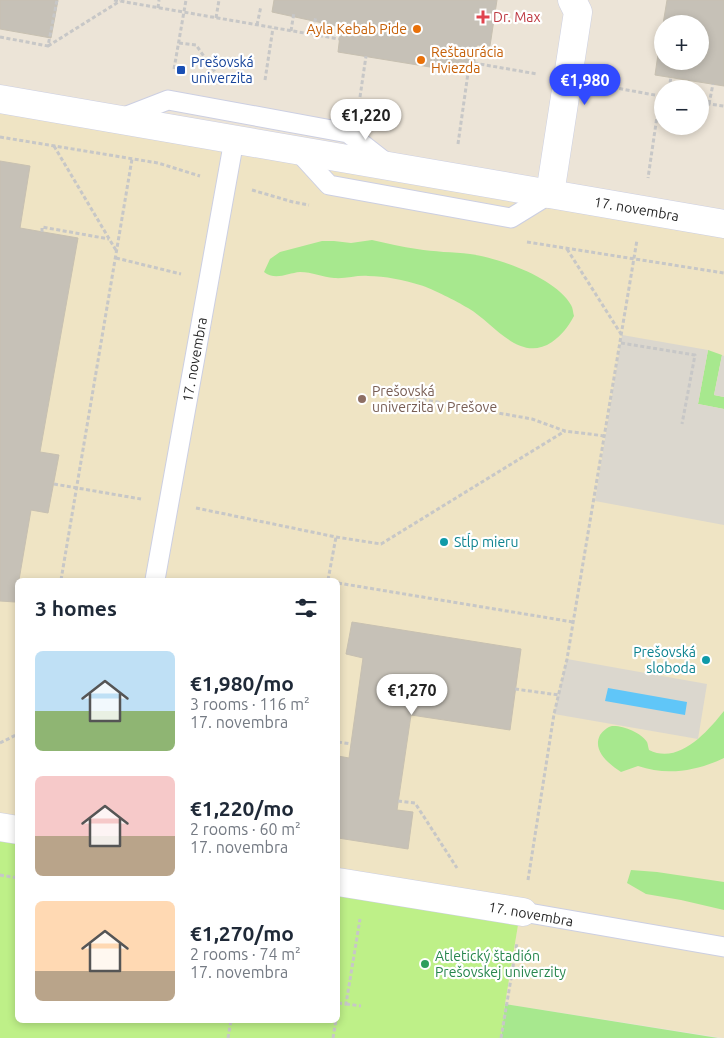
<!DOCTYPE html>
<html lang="en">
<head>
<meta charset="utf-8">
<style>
  :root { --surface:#fff; --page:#f6f6f7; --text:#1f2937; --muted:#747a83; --accent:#314aff }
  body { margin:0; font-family:Ubuntu,sans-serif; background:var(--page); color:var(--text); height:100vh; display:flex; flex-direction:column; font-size:19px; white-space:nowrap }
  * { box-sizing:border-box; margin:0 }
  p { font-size:16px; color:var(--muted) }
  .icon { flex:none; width:28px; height:28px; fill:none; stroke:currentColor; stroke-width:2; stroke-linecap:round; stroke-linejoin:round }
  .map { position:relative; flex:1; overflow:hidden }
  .details { position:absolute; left:15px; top:578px; width:325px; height:445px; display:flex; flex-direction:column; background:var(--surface); border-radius:8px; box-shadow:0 2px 8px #0003 }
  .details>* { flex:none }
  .tools { position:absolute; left:654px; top:15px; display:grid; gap:10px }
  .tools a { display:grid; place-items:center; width:55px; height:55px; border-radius:50%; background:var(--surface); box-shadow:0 2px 8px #0003; font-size:25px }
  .price { position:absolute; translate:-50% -42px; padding:0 11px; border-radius:18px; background:#fff; color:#222; font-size:16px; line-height:32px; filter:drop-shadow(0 1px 2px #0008) }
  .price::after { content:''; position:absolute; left:50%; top:30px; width:15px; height:11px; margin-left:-8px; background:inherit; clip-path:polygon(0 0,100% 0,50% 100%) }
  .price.current { background:var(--accent); color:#fff }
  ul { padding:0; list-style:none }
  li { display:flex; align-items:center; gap:15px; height:125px; padding:0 20px }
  li span { display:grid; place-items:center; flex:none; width:140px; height:100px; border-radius:8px; color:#555 }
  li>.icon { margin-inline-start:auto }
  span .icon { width:60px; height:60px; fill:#fffc; stroke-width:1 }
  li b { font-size:21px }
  h2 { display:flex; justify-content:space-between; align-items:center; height:60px; padding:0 20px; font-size:21px }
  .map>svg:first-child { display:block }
</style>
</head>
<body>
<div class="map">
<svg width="724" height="1038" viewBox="0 0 724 1038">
  <rect width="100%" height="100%" fill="#ece4d7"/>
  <polygon fill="#efe4c4" points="0,94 724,218 724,1038 505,1004 518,925 338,892 338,580 18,580 17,835 0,832"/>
  <g fill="#a7e88e">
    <path d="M372 240C387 243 402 247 417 249 434 252 453 252 470 254 499 258 556 278 571 305 573 308 573 313 574 316 568 327 562 335 552 342 519 364 494 323 468 308 456 301 433 289 420 285 404 280 385 276 368 276 357 275 346 279 334 278 323 277 312 272 300 272 288 273 275 281 264 272L270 259 280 252 322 241H334L351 243Z"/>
    <polygon points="708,350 722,355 714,395 724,397 724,409 698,404"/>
    <path d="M724 711V758C697 771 667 776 638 766L621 772C609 764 592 751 600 735 603 731 607 727 612 726 622 725 642 733 647 742 648 744 648 747 649 750 679 765 707 732 724 711Z"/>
    <polygon points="631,870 657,872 724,882 724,910 681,900 646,894 627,883"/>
    <polygon points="505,1004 718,1038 501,1038"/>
  </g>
  <polygon fill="#bef088" points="0,832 17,835 18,1020 338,1020 338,892 518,925 505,1004 501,1038 0,1038"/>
  <g fill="#dbd7ce">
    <polygon points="622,335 708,350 698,404 724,409 724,525 595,501"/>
    <polygon points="722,355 724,356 724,397 714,395"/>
    <polygon points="567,659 707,684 698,739 554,714"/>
  </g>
  <polygon fill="#60c6f8" points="608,688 687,702 685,715 605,701"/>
  <g fill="#c6c1b7" stroke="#c7c0b1">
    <polygon points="0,0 58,0 51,38 0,29"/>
    <polygon points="274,0 497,0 490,46 477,45 473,74 338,52 341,27 272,12"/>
    <polygon points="667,0 724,0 724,86 655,75 662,27 662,61 700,61 700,24 663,24"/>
    <polygon points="0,161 30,166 20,228 78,238 40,452 59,455 48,513 31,510 19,580 18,580 15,602 0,601"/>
    <polygon points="352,622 521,649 510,730 411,715 397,810 413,812 408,849 338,838 338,756 349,758 363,658 346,654"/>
  </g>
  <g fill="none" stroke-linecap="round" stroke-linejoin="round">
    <defs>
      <g id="service">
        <polyline points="119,119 168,100 348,133 389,165"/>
        <polyline points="297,150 329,185 511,218 550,194"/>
        <path id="s1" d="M155 580 234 140"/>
        <polyline points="523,912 724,947"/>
      </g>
      <g id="minor">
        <path id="s2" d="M0 99 724 224"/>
        <polyline points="550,194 578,12 572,0"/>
        <polyline points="0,827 18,830"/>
        <polyline points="338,882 523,912"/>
      </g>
    </defs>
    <use href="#service" stroke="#cccfe2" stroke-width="21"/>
    <use href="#minor" stroke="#cccfe2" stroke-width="29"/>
    <g stroke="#c7c7c7" stroke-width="3" stroke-dasharray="4 2.5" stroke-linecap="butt">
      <polyline points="114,0 339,39"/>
      <polyline points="158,8 159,0"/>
      <polyline points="216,18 219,0"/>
      <polyline points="257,25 261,6"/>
      <polyline points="291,31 294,12"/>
      <polyline points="312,35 316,16"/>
      <polyline points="0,37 48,46 57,0"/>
      <polyline points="179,43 196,45 215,72"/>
      <polyline points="48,46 120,1"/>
      <polyline points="474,63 537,74"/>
      <polyline points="174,69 186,0"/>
      <polyline points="265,80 273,28"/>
      <polyline points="600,85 660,96 648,178"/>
      <polyline points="669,89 671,77"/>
      <polyline points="360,97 366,56"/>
      <polyline points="700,103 724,106"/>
      <polyline points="709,104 713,84"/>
      <polyline points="0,137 158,163 200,176"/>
      <polyline points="458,144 468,73"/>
      <polyline points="54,146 117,252"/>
      <polyline points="252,190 293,202 309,205"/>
      <polyline points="42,232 42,227 109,239"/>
      <polyline points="527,242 724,273"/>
      <polyline points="567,249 621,334"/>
      <polyline points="116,258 181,274"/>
      <polyline points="621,343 695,355 682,424"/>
      <polyline points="397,395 532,419 565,431 605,436"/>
      <polyline points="54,484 141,499"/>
      <polyline points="196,508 336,537 381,544 565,431"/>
      <polyline points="61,580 132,159"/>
      <polyline points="328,580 336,537"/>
      <polyline points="338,583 573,622"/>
      <polyline points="515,689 559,695"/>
      <polyline points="338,742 351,744"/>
      <polyline points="0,743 18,734"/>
      <polyline points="398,801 415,803 457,868"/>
      <polyline points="0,875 18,878"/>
      <polyline points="528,880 554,714 567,659 637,240"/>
      <polyline points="338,1003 346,1004 360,919"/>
      <polyline points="346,1004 361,1006"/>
      <polyline points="228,1038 231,1020"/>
      <polyline points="333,1038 336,1020"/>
      <polyline points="501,1038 517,943"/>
    </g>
    <use href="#service" stroke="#fff" stroke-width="19"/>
    <use href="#minor" stroke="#fff" stroke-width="28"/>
  </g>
  <path fill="#e0444e" stroke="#fff" stroke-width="2" d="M480.5 9.5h5v5h5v5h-5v5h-5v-5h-5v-5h5z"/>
  <g fill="#e8710a" stroke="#fff" stroke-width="2">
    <circle cx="417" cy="29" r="5"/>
    <circle cx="421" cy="60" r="5"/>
  </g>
  <rect fill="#1a4fb4" stroke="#fff" stroke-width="2" x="176" y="65" width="10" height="10" rx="2.5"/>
  <circle fill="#8d6e63" stroke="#fff" stroke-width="2" cx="362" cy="399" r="5"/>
  <g fill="#0f9aa8" stroke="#fff" stroke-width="2">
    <circle cx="444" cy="542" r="5"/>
    <circle cx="706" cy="660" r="5"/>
  </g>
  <circle fill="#2e9e5b" stroke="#fff" stroke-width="2" cx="425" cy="964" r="5"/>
  <g text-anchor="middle" stroke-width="4.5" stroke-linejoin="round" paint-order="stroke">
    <g font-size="14" fill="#be3a42" stroke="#fff" text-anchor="start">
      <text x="493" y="22">Dr. Max</text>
    </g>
    <g font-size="14" fill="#c56008" stroke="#fff" text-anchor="end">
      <text x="407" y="34">Ayla Kebab Pide</text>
      <text x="431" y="57" text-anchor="start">Reštaurácia<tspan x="431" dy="16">Hviezda</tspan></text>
    </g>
    <g font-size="14" fill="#164399" stroke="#fff" text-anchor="start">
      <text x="191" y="67">Prešovská<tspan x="191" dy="16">univerzita</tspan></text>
    </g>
    <g font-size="14" fill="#272727" stroke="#fff">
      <text dy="5" stroke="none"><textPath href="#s2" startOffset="646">17. novembra</textPath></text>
      <text dy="5" stroke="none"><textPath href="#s1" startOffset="224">17. novembra</textPath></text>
      <text transform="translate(531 914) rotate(10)" y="5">17. novembra</text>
    </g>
    <g font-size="14" fill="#785e54" stroke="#fff" text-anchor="start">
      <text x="372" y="396">Prešovská<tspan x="372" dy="16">univerzita v Prešove</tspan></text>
    </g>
    <g font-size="14" fill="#0d838f" stroke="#fff" text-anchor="start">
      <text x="454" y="547">Stĺp mieru</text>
      <text x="696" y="657" text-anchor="end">Prešovská<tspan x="696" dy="16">sloboda</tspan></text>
    </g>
    <g font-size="14" fill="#27864d" stroke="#fff" text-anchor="start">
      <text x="435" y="961">Atletický štadión<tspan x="435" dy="16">Prešovskej univerzity</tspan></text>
    </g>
  </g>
</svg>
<div class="tools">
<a>+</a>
<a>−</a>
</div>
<b class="price current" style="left:585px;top:106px">€1,980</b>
<b class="price" style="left:366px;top:141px">€1,220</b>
<b class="price" style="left:412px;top:716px">€1,270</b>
<section class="details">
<h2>3 homes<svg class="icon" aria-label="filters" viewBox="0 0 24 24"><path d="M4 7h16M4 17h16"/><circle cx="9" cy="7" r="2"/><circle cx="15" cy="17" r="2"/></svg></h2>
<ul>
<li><span style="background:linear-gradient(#bfe0f5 60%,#8fb573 0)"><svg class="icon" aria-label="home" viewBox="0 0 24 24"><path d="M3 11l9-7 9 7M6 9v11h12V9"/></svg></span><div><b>€1,980/mo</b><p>3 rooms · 116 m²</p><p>17. novembra</p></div></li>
<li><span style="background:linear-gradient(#f6c9c9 60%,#b9a48a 0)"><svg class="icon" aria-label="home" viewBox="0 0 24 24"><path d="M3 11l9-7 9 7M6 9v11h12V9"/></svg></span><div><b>€1,220/mo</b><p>2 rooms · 60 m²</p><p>17. novembra</p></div></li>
<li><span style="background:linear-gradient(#ffd9b3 70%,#b9a48a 0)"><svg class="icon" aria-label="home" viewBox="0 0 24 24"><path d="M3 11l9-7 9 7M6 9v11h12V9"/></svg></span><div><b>€1,270/mo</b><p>2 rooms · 74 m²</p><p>17. novembra</p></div></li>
</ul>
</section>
</div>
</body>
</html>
